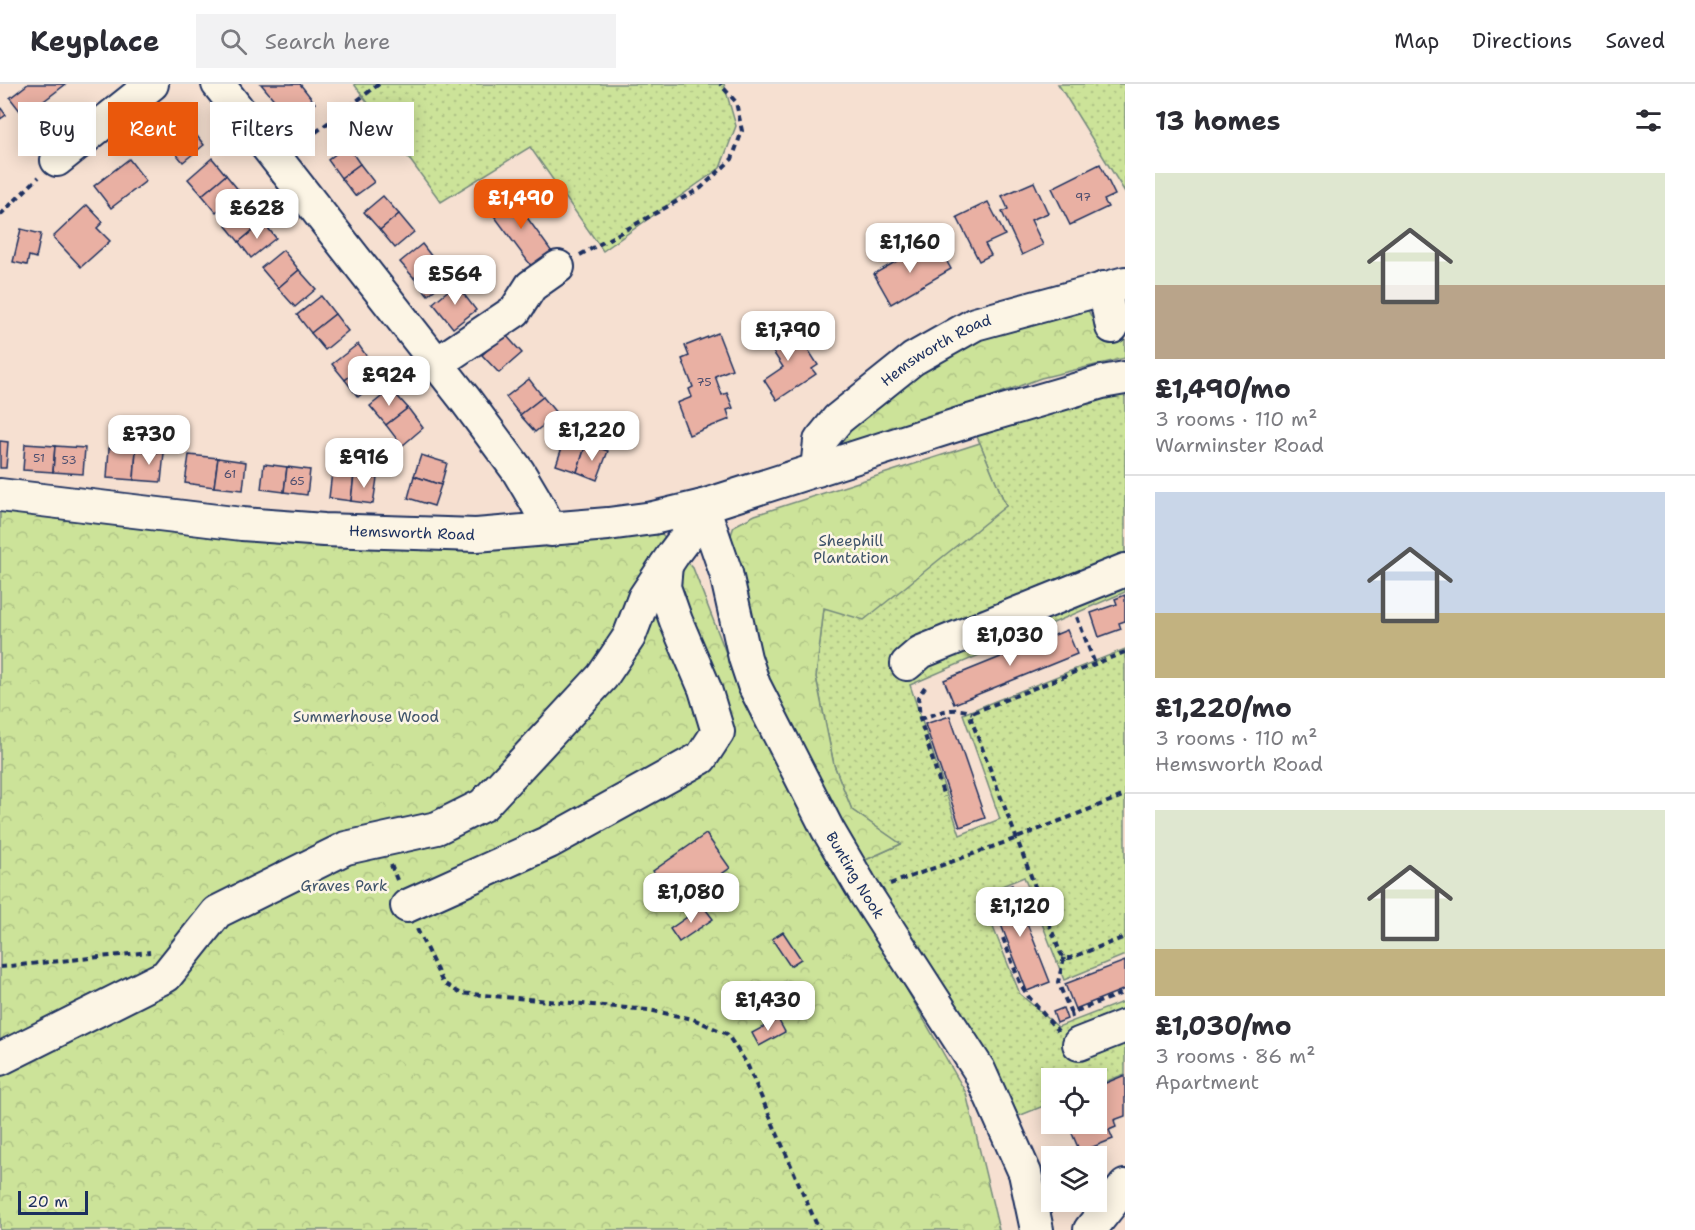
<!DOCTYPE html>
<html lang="en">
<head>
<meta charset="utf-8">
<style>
  :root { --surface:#fff; --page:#f2f2f3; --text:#2b2b33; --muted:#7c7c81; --line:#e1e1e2; --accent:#ea580c }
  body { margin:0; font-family:"Shantell Sans",sans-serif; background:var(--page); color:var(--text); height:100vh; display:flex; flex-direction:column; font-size:22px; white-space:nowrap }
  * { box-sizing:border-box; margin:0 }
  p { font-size:20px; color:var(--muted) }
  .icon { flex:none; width:33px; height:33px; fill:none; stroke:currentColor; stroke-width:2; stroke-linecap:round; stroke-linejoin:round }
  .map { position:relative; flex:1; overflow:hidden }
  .details { display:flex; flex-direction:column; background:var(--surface); width:570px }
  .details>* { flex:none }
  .banner { position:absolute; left:18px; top:18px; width:570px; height:54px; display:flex; gap:12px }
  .controls { position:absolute; left:1041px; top:984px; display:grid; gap:12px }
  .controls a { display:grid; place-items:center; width:66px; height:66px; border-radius:0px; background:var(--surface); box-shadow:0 3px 15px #0003; font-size:30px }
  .scale { position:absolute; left:18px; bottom:15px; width:70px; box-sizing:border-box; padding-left:6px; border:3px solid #1b2f5e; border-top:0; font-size:16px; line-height:21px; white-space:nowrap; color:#1b2f5e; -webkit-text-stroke:4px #fcf5e5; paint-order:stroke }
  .price { position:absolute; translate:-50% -51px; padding:0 14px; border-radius:12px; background:#fff; color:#222; font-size:20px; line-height:39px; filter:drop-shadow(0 2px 3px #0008) }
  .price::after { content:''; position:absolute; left:50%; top:36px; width:18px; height:14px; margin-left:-9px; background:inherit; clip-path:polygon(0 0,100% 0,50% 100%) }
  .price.selected { background:var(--accent); color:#fff }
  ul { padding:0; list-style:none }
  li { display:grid; align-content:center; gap:12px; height:318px; padding:0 30px }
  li+li { border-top:2px solid var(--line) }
  li span { display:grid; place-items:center; height:186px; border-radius:0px; color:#555 }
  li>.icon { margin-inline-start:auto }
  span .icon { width:108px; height:108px; fill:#fffc; stroke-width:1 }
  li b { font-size:26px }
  h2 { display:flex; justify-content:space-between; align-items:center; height:72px; padding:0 30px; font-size:26px }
  .chip { padding:0 21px; border-radius:0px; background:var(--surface); box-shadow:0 3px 15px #0003; font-size:21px; line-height:54px }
  .chip.selected { background:var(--accent); color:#fff }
  header { display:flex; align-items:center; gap:36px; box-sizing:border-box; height:84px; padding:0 30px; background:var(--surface); border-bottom:2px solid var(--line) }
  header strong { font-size:28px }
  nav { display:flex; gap:33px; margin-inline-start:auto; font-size:21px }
  .search { width:420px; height:54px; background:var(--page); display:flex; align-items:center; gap:15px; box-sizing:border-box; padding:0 21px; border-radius:0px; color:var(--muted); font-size:22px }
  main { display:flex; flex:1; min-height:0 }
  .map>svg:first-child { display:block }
</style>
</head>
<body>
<header>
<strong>Keyplace</strong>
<div class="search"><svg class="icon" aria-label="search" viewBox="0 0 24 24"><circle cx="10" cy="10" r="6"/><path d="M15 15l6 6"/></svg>Search here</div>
<nav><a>Map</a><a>Directions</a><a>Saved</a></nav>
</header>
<main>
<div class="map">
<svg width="1125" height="1146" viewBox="0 0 1125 1146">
  <defs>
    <pattern id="grass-dots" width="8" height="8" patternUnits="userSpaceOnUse" patternTransform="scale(1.5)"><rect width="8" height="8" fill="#cce399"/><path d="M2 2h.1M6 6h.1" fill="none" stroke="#afc386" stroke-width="1.8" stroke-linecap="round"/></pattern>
    <pattern id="forest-crowns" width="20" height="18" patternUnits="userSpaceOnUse" patternTransform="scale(1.5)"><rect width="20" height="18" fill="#cce399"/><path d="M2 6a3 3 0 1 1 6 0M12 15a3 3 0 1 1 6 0" fill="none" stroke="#afc386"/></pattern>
  </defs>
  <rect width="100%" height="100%" fill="#f6e0d1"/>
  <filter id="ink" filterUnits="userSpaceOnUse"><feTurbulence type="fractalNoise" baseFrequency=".0167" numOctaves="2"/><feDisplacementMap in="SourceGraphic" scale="12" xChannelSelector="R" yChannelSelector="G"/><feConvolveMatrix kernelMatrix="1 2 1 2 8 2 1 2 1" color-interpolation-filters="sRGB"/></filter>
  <g filter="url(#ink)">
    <g fill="url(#grass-dots)" stroke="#74897c" stroke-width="1.5">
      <polygon points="354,0 724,0 736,42 720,84 603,167 530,63 441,118"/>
      <polygon points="1058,0 1125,0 1125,108 1065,11"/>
      <polygon points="1125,305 1125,508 910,601 960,751 1000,735 963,630 1125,565 1125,871 1064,896 1024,793 980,811 1020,910 1058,943 1125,917 1125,990 1097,1001 1096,994 1052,994 1051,1019 1011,1035 861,778 901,760 852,726 834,681 816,593 824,523 1006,422 976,350"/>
    </g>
    <g fill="url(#forest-crowns)" stroke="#74897c" stroke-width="1.5">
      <polygon points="1084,218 1103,256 1125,250 1125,274 1041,294 822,375 834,347 927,278 1004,241"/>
      <polygon points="980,359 1006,422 864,536 824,524 816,593 834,681 852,726 901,760 861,778 761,602 726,466 734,442 755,431"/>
      <polygon points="0,425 450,467 662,450 693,484 752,636 966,1009 999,1146 0,1146"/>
    </g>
    <g fill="#e9b0a3" stroke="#1b2f5e" stroke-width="1.5">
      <polygon points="28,0 66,0 24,32 10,14"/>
      <polygon points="261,0 300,0 315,19 292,37"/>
      <polygon points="0,23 6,31 0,35"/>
      <polygon points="175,25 190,43 168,60 154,43"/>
      <polygon points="190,43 204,61 183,78 168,60"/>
      <polygon points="347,61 360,80 341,94 328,76"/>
      <polygon points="212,74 226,91 202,111 188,95"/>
      <polygon points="129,75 146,97 111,124 94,102"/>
      <polygon points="360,80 374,98 355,112 341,94"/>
      <polygon points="1100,80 1115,111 1104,116 1108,123 1070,141 1052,104"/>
      <polygon points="226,91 240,108 216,128 202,111"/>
      <polygon points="1034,98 1048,129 1031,136 1043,161 1022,171 1002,128 1008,125 1002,112"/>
      <polygon points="510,110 552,168 532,183 489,125"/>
      <polygon points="383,112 399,130 380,146 364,128"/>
      <polygon points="988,118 1005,151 985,160 991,171 979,177 957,133"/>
      <polygon points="87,121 103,138 97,144 110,157 81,183 53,153"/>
      <polygon points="251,122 263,138 239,158 226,142"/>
      <polygon points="399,130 414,148 395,164 380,146"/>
      <polygon points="263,138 276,154 251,174 239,158"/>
      <polygon points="21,145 41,150 36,174 29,172 27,181 13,178"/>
      <polygon points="422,160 435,177 414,194 400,178"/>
      <polygon points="283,166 299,186 278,204 261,184"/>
      <polygon points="916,166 920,171 925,168 930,176 942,169 951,185 891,220 874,190"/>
      <polygon points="435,177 449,194 428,211 414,194"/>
      <polygon points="299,186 316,205 295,223 278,204"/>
      <polygon points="456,200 476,226 453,244 433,219"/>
      <polygon points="321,212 335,230 311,249 297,231"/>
      <polygon points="335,230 348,247 325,266 311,249"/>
      <polygon points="782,238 797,260 802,256 818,281 812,285 816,290 777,316 764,296 783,283 762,251"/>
      <polygon points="718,249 732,285 715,292 722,311 727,309 733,324 727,326 730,335 689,351 677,319 692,313 689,305 693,303 682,275 689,272 685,262"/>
      <polygon points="505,250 522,269 499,289 482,271"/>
      <polygon points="358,260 370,277 345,296 332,280"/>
      <polygon points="370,277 383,293 358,313 345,296"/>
      <polygon points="529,295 543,313 520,331 506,313"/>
      <polygon points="391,305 408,324 386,341 370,322"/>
      <polygon points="543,313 557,330 535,348 520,331"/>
      <polygon points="408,324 423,344 402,362 386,341"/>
      <polygon points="566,352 586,360 577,388 556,381"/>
      <polygon points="0,357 8,358 6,384 0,384"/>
      <polygon points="25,360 55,362 53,388 23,386"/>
      <polygon points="586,360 608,367 597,396 577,388"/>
      <polygon points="55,362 85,364 83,390 53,388"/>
      <polygon points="109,364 136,366 134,396 107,394"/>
      <polygon points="136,366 164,369 161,398 134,396"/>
      <polygon points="189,371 218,374 214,403 185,399"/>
      <polygon points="421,371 447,379 441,401 414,392"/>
      <polygon points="218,374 246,378 243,406 214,403"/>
      <polygon points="264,380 287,383 284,408 261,405"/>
      <polygon points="287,383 310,386 307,411 284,408"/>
      <polygon points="332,388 354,391 351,417 329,414"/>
      <polygon points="354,391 377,394 373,420 351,417"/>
      <polygon points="414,392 441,401 434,422 408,414"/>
      <polygon points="1125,511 1125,537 1119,539 1121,545 1099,553 1091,529 1117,520 1115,515"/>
      <polygon points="1067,546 1077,570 954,620 944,596"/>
      <polygon points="950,632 985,734 960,743 925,640"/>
      <polygon points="706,750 730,784 677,821 653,787"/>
      <polygon points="1012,801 1050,898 1027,907 989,810"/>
      <polygon points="703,822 713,835 679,858 670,845"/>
      <polygon points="783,848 801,875 790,882 772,855"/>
      <polygon points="1125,877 1125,905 1075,925 1065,900"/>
      <polygon points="1063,924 1067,935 1057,939 1053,928"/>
      <polygon points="778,935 785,948 759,962 752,949"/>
      <polygon points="1125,991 1125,1032 1114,1036 1116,1043 1109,1046 1113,1055 1080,1068 1068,1040 1096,1040 1096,1003"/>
    </g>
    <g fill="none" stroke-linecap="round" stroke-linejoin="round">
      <defs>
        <g id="minor">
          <polyline points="218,0 464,314 518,387 534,414 551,446"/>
          <polyline points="57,76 152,0"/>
          <polyline points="1104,204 1112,243"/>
          <polyline points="436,280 515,227 531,202 558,183"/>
          <path id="s1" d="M817 386 820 357 838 335 913 275 975 240 1125 199"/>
          <path id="s2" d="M0 411 242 440 324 446 476 451 608 440 653 434 703 422 969 337 1102 298 1125 294"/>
          <path id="s3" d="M703 422 726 489 745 574 754 601 828 746 865 809 979 986 1025 1089 1037 1146"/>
          <polyline points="907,580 921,568 1125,486"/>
          <polyline points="407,822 549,758 701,674 718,648 705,605 676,537 664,503 666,481"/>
          <polyline points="1079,960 1125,942"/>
          <polyline points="0,975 166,892 217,828 346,764 437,744 483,721 602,593 629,553 644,514 674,469 683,457 707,434"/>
          <polyline points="1090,1146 1125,1102"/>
        </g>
      </defs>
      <use href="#minor" stroke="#1b2f5e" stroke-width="36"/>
      <g stroke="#1b2f5e" stroke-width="4" stroke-dasharray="6 4.5" stroke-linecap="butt">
        <polyline points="299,61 379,0"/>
        <polyline points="0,131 39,93"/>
        <polyline points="580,171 701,104 732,75 742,47 736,18 720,0"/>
        <polyline points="1077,533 1095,580"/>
        <polyline points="1125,568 977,627 972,629 971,635 1060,868 1064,874 1070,874 1125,853"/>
        <polyline points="925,603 918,613 920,635 944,713"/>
        <path d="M920 635C938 629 954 621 972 629"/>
        <polyline points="391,781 397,796"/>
        <polyline points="890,800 1017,754 1125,711"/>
        <polyline points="417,845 443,899 460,909 649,926 693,935 727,950 747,980 819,1146"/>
        <polyline points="1003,854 1020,899 1028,912 1058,947"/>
        <polyline points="1064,874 1058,898 1071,929"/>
        <polyline points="0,883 150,868"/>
        <polyline points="1072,934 1071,929 1125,908"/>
      </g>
      <use href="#minor" stroke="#fcf5e5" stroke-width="32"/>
    </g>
  </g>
  <g text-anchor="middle" stroke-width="5" stroke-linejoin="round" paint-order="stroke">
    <g font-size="12" fill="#4e4f6f">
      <text x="1083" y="117">97</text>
      <text x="704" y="302">75</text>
      <text x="39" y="378">51</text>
      <text x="69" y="380">53</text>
      <text x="230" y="394">61</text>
      <text x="297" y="401">65</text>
    </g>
    <g font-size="15" fill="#1b2f5e" stroke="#fcf5e5">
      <text dy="5" stroke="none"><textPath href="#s1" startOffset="178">Hemsworth Road</textPath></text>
      <text dy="5" stroke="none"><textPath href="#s2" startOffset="414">Hemsworth Road</textPath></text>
      <text dy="5" stroke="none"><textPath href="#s3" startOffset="402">Bunting Nook</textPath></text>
    </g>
    <g font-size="15" fill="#3e536a" stroke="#fcf5e5">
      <text x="851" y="462">Sheephill<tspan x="851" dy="17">Plantation</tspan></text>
      <text x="366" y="638">Summerhouse Wood</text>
      <text x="344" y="807">Graves Park</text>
    </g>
  </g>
</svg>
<div class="controls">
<a><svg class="icon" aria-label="locate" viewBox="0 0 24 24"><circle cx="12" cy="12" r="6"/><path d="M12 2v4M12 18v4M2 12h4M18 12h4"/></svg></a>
<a><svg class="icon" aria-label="layers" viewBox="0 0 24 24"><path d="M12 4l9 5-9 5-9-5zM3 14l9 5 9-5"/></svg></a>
</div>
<div class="scale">20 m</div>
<b class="price selected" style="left:521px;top:146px">£1,490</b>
<b class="price" style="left:257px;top:156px">£628</b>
<b class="price" style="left:910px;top:190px">£1,160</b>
<b class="price" style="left:455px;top:222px">£564</b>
<b class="price" style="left:788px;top:278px">£1,790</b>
<b class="price" style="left:389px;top:323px">£924</b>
<b class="price" style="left:592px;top:378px">£1,220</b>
<b class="price" style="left:149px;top:382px">£730</b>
<b class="price" style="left:364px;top:405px">£916</b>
<b class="price" style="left:1010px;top:583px">£1,030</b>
<b class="price" style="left:691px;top:840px">£1,080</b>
<b class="price" style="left:1020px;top:854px">£1,120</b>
<b class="price" style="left:768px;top:948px">£1,430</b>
<div class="banner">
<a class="chip">Buy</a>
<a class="chip selected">Rent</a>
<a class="chip">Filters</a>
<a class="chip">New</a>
</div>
</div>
<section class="details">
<h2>13 homes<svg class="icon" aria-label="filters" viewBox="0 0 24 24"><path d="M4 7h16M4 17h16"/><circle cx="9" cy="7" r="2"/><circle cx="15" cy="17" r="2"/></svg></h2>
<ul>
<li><span style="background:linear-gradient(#dfe7d0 60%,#b9a48a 0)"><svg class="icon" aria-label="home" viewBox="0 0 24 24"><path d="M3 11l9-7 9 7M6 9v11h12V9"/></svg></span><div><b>£1,490/mo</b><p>3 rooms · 110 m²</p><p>Warminster Road</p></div></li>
<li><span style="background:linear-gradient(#c9d6e8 65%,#c2b280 0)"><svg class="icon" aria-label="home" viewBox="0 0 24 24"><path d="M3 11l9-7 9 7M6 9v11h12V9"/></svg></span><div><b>£1,220/mo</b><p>3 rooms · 110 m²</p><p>Hemsworth Road</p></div></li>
<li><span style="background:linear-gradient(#dfe7d0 75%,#c2b280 0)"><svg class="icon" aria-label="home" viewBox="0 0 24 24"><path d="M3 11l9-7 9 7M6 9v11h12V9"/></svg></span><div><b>£1,030/mo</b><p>3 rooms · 86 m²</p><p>Apartment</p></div></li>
</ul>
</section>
</main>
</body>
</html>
